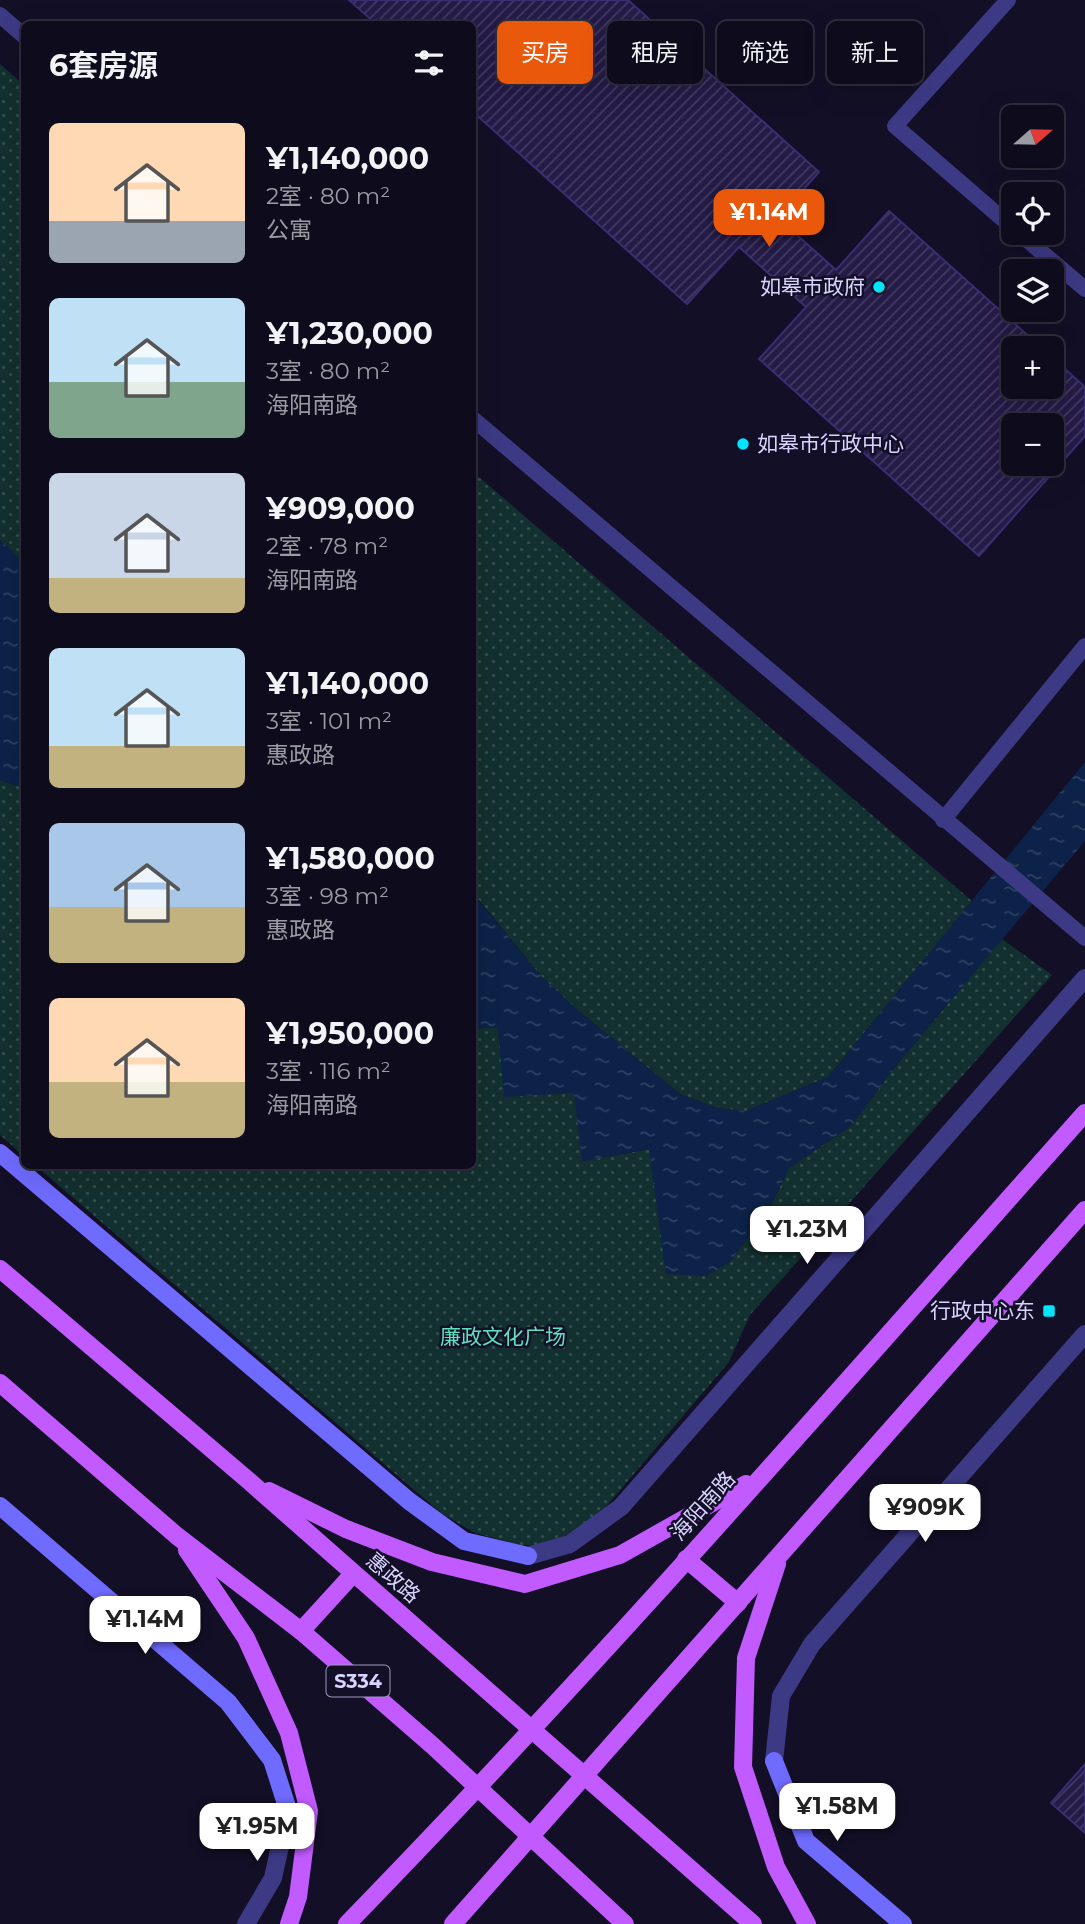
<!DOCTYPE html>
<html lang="zh">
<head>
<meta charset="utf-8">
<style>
  :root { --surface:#0e0b1c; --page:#1c1929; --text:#f1f3f6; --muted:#9b9ba3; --line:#2e2b3b; --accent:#ea580c }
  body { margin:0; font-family:Montserrat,"Noto Sans SC",sans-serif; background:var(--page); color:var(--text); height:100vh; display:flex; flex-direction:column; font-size:26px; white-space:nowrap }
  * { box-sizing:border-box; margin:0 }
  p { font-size:23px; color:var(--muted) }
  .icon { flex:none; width:38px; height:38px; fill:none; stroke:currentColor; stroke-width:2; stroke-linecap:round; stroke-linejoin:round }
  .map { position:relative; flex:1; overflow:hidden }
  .side { position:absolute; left:21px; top:21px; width:455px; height:1148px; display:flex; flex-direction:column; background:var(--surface); border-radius:10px; box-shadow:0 7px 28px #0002,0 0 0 2px var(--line) }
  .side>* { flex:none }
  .hud { position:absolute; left:497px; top:21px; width:483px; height:63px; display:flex; gap:14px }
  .needle { width:46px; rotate:70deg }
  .buttons { position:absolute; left:1001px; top:105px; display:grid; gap:14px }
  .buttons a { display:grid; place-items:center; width:63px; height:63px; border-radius:10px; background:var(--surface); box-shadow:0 7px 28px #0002,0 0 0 2px var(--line); font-size:35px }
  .price { position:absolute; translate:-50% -60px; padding:0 16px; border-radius:14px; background:#fff; color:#222; font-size:23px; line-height:46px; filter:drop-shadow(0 2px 4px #0008) }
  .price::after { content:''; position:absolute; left:50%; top:42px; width:21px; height:16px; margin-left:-10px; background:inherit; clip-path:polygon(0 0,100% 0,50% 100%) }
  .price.selected { background:var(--accent); color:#fff }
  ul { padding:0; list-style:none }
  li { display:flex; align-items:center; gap:21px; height:175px; padding:0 28px }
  li span { display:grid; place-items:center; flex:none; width:196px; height:140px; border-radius:10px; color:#555 }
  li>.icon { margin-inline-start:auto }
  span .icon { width:84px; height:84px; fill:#fffc; stroke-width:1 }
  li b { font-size:30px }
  h2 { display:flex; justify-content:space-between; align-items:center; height:84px; padding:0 28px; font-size:30px }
  .pill { padding:0 24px; border-radius:10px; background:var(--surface); box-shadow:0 7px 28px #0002,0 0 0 2px var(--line); font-size:24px; line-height:63px }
  .pill.selected { background:var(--accent); color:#fff }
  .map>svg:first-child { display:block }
</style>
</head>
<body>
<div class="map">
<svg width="1085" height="1924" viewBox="0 0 1085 1924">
  <defs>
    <pattern id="park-dots" width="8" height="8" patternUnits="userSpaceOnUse" patternTransform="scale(1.75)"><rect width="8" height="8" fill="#12302f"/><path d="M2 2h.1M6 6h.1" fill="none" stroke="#344d4e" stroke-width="1.8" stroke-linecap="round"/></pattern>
    <pattern id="water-ripples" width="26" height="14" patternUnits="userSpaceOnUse" patternTransform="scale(1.75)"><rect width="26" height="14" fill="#0c2248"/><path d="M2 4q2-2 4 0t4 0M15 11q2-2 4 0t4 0" fill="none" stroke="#2f4163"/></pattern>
    <pattern id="building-hatch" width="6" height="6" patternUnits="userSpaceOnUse" patternTransform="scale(1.75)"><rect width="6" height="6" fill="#241b47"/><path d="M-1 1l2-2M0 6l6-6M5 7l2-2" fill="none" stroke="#433b63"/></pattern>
  </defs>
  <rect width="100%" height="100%" fill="#130f26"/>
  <g fill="url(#park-dots)">
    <polygon points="0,64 24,85 24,563 0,540"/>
    <polygon points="472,471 972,901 828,1077 746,1111 716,1108 680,1094 575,1008 540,975 473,893"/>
    <polygon points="0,780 24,788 24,1156 0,1135"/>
    <polygon points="1002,939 1052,975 750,1315 729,1362 593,1522 545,1546 519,1545 475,1533 441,1513 36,1166 472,1166 473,1029 498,1027 575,1093 583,1161 650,1149 666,1274 768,1211 789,1168 851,1126 899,1062"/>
  </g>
  <g fill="url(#water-ripples)">
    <polygon points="0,540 24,563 24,788 0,780"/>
    <polygon points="1085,762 1085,841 899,1062 851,1126 789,1168 768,1211 730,1262 707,1276 666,1274 649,1149 582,1161 574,1093 504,1097 498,1027 473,1029 472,893 540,975 575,1008 680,1094 716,1108 746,1111 828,1077"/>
  </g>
  <g fill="url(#building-hatch)" stroke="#3b2d73" stroke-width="2" fill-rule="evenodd">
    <path d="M349 0H628L819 172 778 218 836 270 889 211 1042 348H1013V387H1052V357L1085 387V436L979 556 759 359 806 307 739 247 687 304 472 111V24H376ZM1013 425H1052V464H1013Z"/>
    <polygon points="1085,1764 1085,1833 1051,1803"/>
  </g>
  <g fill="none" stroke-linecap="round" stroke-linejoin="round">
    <g stroke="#3d3a85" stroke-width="16">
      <polyline points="1008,0 895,126 1013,228"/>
      <polyline points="0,15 24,36"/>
      <polyline points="1019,233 1085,289"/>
      <polyline points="472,418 1085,938"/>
      <polyline points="943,820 1085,646"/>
    </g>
    <g stroke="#3d3a85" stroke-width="18">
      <polyline points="528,1556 570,1544 621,1507 1085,978"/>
      <polyline points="774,1761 781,1696 812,1644 1085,1334"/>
      <polyline points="246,1924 273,1878 288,1810"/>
    </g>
    <g stroke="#6f6bff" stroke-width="18">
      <polyline points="0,1153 409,1501 464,1541 528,1556"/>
      <polyline points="0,1506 228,1702 272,1760 288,1810"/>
      <polyline points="774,1761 806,1841 903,1924"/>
    </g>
    <g stroke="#c25bff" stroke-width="18">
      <polyline points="0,1269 249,1481 753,1924"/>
      <polyline points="0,1383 177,1536 301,1631 433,1746 625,1924"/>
      <polyline points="269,1491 346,1529 432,1562 525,1584 620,1555 746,1484"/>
      <polyline points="187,1550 246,1638 289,1733 309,1811 298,1897 289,1924"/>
      <polyline points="686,1559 738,1603"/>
      <polyline points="777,1564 746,1658 743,1767 776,1867 807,1924"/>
      <polyline points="301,1631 353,1574"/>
      <path d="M347 1924C602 1662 842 1386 1085 1113"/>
      <polyline points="453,1924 1085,1210"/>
    </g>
  </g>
  <g fill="#00e5ff" stroke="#130f26" stroke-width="2.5">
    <circle cx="879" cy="287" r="7"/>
    <circle cx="743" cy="444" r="7"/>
    <rect x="1042" y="1304" width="14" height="14" rx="3.5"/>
  </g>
  <g text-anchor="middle" stroke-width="5" stroke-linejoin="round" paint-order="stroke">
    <rect fill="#130f26" stroke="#9e99be" stroke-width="2" x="326.5" y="1665.5" width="63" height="31" rx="5"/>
    <g font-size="19" font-weight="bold" fill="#d9d4ff">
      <text x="358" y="1688">S334</text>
    </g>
    <g font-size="21" fill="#d9d4ff" stroke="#130f26" text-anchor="end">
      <text x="865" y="294">如皋市政府</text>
      <text x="757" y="451" text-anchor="start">如皋市行政中心</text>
      <text x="1035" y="1318">行政中心东</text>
    </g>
    <g font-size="21" fill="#5fe0c0" stroke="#130f26">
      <text x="503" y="1344">廉政文化广场</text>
    </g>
    <g font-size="21" fill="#d9d4ff" stroke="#130f26">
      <text transform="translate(703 1506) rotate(-48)" y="7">海阳南路</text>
      <text transform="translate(393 1578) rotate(41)" y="7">惠政路</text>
    </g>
  </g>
</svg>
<div class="buttons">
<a><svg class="needle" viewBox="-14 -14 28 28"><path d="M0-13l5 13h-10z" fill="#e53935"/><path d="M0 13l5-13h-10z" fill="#9b9ba3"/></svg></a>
<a><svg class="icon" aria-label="locate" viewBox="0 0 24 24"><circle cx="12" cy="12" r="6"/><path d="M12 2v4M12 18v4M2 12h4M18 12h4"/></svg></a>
<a><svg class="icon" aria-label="layers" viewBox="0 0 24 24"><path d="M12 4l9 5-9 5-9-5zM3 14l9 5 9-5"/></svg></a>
<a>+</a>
<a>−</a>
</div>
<b class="price selected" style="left:769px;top:249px">¥1.14M</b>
<b class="price" style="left:807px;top:1266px">¥1.23M</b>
<b class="price" style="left:925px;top:1544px">¥909K</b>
<b class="price" style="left:145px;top:1656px">¥1.14M</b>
<b class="price" style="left:837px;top:1843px">¥1.58M</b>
<b class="price" style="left:257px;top:1863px">¥1.95M</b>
<div class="hud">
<a class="pill selected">买房</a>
<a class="pill">租房</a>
<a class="pill">筛选</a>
<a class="pill">新上</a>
</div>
<section class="side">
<h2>6套房源<svg class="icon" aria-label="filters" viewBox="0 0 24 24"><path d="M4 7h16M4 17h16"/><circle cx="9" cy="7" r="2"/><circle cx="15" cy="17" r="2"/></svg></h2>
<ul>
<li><span style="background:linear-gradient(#ffd9b3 70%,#9aa5b1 0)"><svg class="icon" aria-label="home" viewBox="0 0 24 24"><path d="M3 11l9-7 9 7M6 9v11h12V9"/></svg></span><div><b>¥1,140,000</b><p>2室 · 80 m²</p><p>公寓</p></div></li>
<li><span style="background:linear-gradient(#bfe0f5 60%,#7fa58c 0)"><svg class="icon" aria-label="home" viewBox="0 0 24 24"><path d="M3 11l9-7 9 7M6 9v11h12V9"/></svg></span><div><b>¥1,230,000</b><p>3室 · 80 m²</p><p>海阳南路</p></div></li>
<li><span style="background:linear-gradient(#c9d6e8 75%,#c2b280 0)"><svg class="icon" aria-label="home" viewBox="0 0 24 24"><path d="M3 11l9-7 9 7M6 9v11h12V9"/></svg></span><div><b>¥909,000</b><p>2室 · 78 m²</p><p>海阳南路</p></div></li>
<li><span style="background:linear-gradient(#bfe0f5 70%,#c2b280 0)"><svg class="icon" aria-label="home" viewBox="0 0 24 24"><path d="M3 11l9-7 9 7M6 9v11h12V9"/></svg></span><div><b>¥1,140,000</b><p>3室 · 101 m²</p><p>惠政路</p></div></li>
<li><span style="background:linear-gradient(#a9c7e8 60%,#c2b280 0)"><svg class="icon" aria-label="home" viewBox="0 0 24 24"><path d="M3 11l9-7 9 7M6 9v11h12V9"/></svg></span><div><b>¥1,580,000</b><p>3室 · 98 m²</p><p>惠政路</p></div></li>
<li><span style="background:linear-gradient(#ffd9b3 60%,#c2b280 0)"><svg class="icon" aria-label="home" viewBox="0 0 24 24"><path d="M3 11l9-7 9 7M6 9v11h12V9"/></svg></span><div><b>¥1,950,000</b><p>3室 · 116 m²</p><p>海阳南路</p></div></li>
</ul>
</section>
</div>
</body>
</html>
